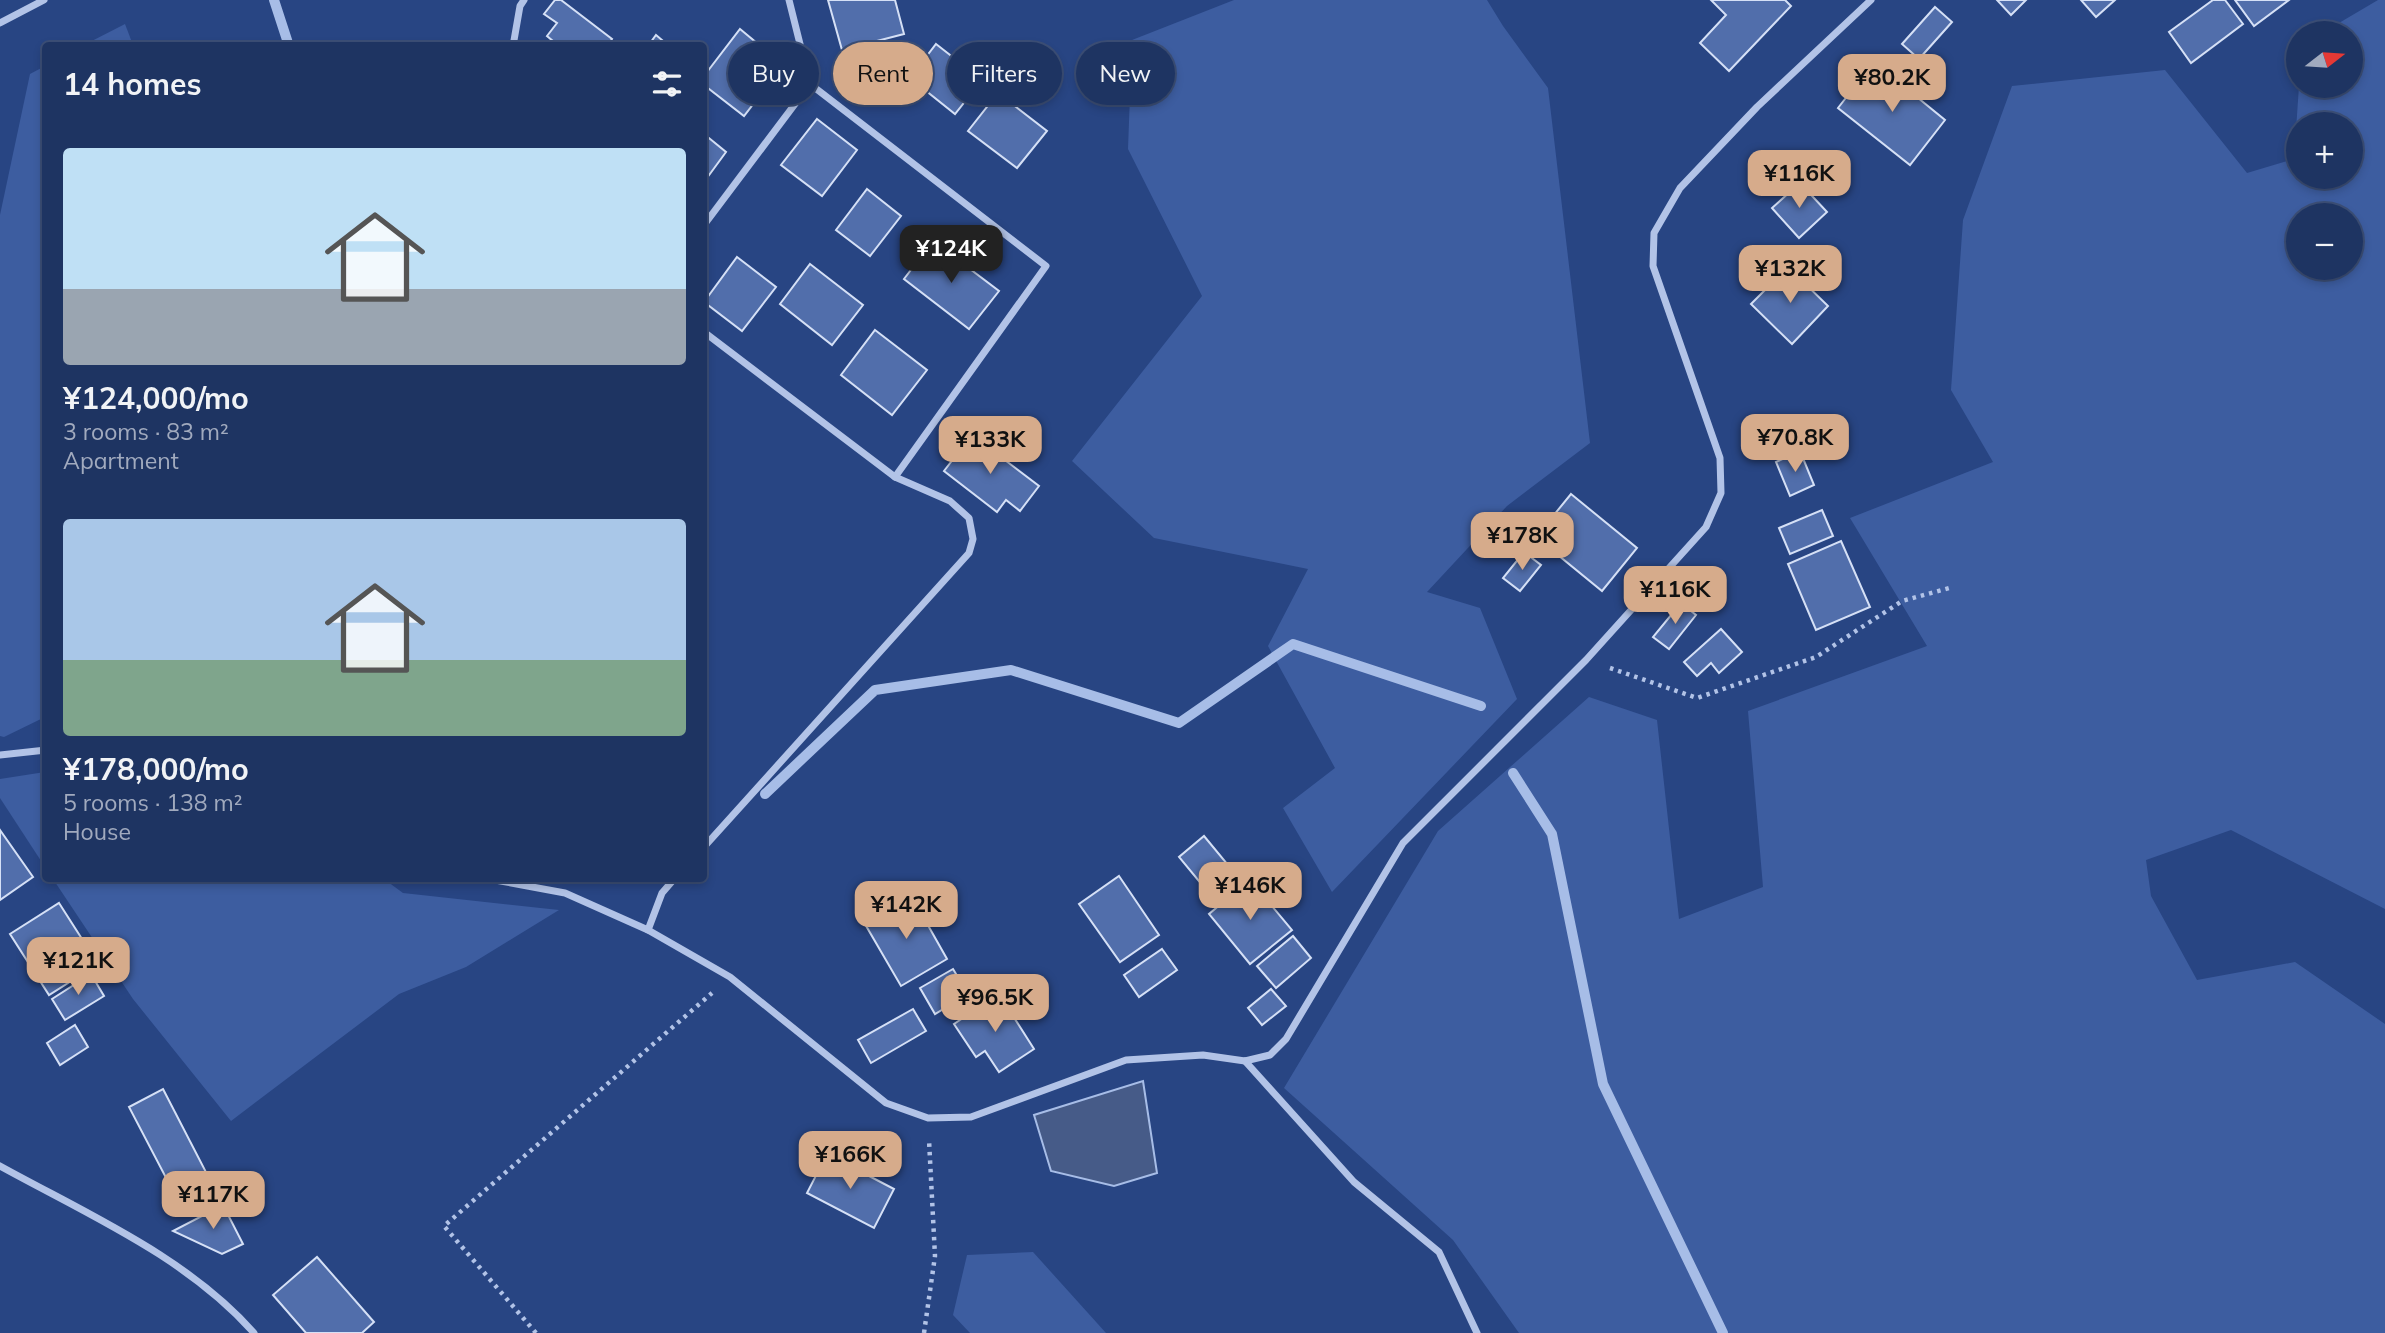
<!DOCTYPE html>
<html lang="en">
<head>
<meta charset="utf-8">
<style>
  :root { --surface:#1e3462; --page:#263c68; --text:#f1f3f6; --muted:#a1aabe; --line:#3c4f77; --accent:#d6ab8b }
  body { margin:0; font-family:Mulish,sans-serif; background:var(--page); color:var(--text); height:100vh; display:flex; flex-direction:column; font-size:26px; white-space:nowrap }
  * { box-sizing:border-box; margin:0 }
  p { font-size:23px; color:var(--muted) }
  .icon { flex:none; width:38px; height:38px; fill:none; stroke:currentColor; stroke-width:2; stroke-linecap:round; stroke-linejoin:round }
  .map { position:relative; flex:1; overflow:hidden }
  .sheet { position:absolute; left:42px; top:42px; width:665px; height:840px; display:flex; flex-direction:column; background:var(--surface); border-radius:7px; box-shadow:0 4px 10px #0003,0 0 0 2px var(--line) }
  .sheet>* { flex:none }
  .guide { position:absolute; left:728px; top:42px; width:665px; height:63px; display:flex; gap:14px }
  .needle { width:46px; rotate:73deg }
  .tools { position:absolute; left:2286px; top:21px; display:grid; gap:14px }
  .tools a { display:grid; place-items:center; width:77px; height:77px; border-radius:50%; background:var(--surface); box-shadow:0 4px 10px #0003,0 0 0 2px var(--line); font-size:35px }
  .price { position:absolute; translate:-50% -60px; padding:0 16px; border-radius:14px; background:var(--accent); color:#111; font-size:23px; line-height:46px; filter:drop-shadow(0 2px 4px #0008) }
  .price::after { content:''; position:absolute; left:50%; top:42px; width:21px; height:16px; margin-left:-10px; background:inherit; clip-path:polygon(0 0,100% 0,50% 100%) }
  .price.on { background:#222; color:#fff }
  ul { padding:0; list-style:none }
  li { display:grid; align-content:center; gap:14px; height:371px; padding:0 21px }
  li span { display:grid; place-items:center; height:217px; border-radius:7px; color:#555 }
  li>.icon { margin-inline-start:auto }
  span .icon { width:126px; height:126px; fill:#fffc; stroke-width:1 }
  li b { font-size:30px }
  h2 { display:flex; justify-content:space-between; align-items:center; height:84px; padding:0 21px; font-size:30px }
  .pill { padding:0 24px; border-radius:32px; background:var(--surface); box-shadow:0 4px 10px #0003,0 0 0 2px var(--line); font-size:24px; line-height:63px }
  .pill.on { background:var(--accent); color:#111 }
  .map>svg:first-child { display:block }
</style>
</head>
<body>
<div class="map">
<svg width="2385" height="1333" viewBox="0 0 2385 1333">
  <rect width="100%" height="100%" fill="#284583"/>
  <g fill="#3d5da0" fill-rule="evenodd">
    <polygon points="1234,0 1487,0 1503,26 1548,88 1590,443 1507,506 1427,592 1480,608 1517,699 1332,892 1283,808 1335,768 1268,646 1308,569 1154,538 1072,461 1202,296 1128,149 1132,40"/>
    <path d="M2378 0H2385V909L2231 830 2146 860 2151 896 2197 980 2295 962 2385 1024V1333H1519L1453 1240 1284 1088 1438 831 1589 697 1657 720 1679 919 1763 887 1748 711 1927 646 1850 518 1993 462 1951 390 1963 220 2012 86 2165 70 2247 173 2294 159 2299 86H2350V33H2322ZM2298 124H2350V177H2298ZM2298 215H2350V268H2298Z"/>
    <polygon points="125,24 133,45 84,45"/>
    <polygon points="45,66 45,717 4,737 0,736 0,215 30,74"/>
    <polygon points="45,772 46,772 45,867 0,798 0,779"/>
    <polygon points="53,879 384,879 403,893 559,910 466,967 399,994 231,1121 133,999"/>
    <polygon points="1033,1252 1106,1333 970,1333 953,1315 967,1255"/>
  </g>
  <polygon fill="#465b88" stroke="#a7bde7" stroke-width="2" points="1143,1081 1157,1173 1114,1186 1051,1171 1034,1115"/>
  <g fill="none" stroke-linecap="round" stroke-linejoin="round">
    <g stroke="#a7bde7" stroke-width="10">
      <polyline points="274,0 289,46"/>
      <polyline points="1513,773 1552,834 1603,1084 1723,1333"/>
      <polyline points="765,794 875,690 1011,670 1179,723 1293,644 1481,706"/>
    </g>
  </g>
  <g fill="#516eab" stroke="#d5e0f6" stroke-width="2">
    <polygon points="555,0 561,0 612,39 607,46 559,46 547,36 557,23 544,14"/>
    <polygon points="828,0 895,0 904,34 842,50"/>
    <polygon points="1711,0 1785,0 1791,6 1729,71 1700,43 1726,15"/>
    <polygon points="1997,0 2026,0 2011,15"/>
    <polygon points="2081,0 2115,0 2096,17"/>
    <polygon points="2213,0 2225,0 2243,24 2191,63 2169,32"/>
    <polygon points="2235,0 2289,0 2254,26"/>
    <polygon points="1935,7 1952,22 1919,59 1902,44"/>
    <polygon points="740,29 758,44 749,56 775,76 744,116 704,85 704,76"/>
    <polygon points="656,35 669,46 648,46"/>
    <polygon points="936,44 982,80 955,114 910,78"/>
    <polygon points="1874,62 1945,120 1910,165 1838,108"/>
    <polygon points="998,93 1047,131 1017,168 968,131"/>
    <polygon points="817,119 857,150 822,196 781,165"/>
    <polygon points="704,134 726,152 704,182"/>
    <polygon points="1800,183 1827,212 1799,238 1772,208"/>
    <polygon points="867,189 901,216 870,256 836,230"/>
    <polygon points="933,241 999,291 969,329 904,279"/>
    <polygon points="737,257 776,287 742,331 704,302"/>
    <polygon points="810,264 863,305 832,345 780,304"/>
    <polygon points="1788,267 1828,306 1792,344 1751,304"/>
    <polygon points="875,330 927,370 892,415 841,375"/>
    <polygon points="972,435 1039,486 1020,511 1006,500 997,512 944,471"/>
    <polygon points="1800,451 1814,485 1790,496 1776,462"/>
    <polygon points="1571,494 1637,548 1602,591 1536,537"/>
    <polygon points="1822,510 1833,536 1790,554 1779,528"/>
    <polygon points="1841,541 1870,607 1816,630 1788,564"/>
    <polygon points="1524,552 1541,565 1520,591 1503,578"/>
    <polygon points="1681,603 1696,615 1669,649 1653,637"/>
    <polygon points="1721,629 1742,652 1719,673 1711,663 1697,676 1684,662"/>
    <polygon points="0,830 33,877 0,900"/>
    <polygon points="1204,836 1233,871 1208,892 1179,857"/>
    <polygon points="1119,876 1159,935 1120,962 1079,904"/>
    <polygon points="1250,880 1292,930 1250,964 1209,914"/>
    <polygon points="912,897 947,959 901,986 865,924"/>
    <polygon points="59,903 98,964 49,995 10,934"/>
    <polygon points="1293,936 1311,958 1276,988 1257,966"/>
    <polygon points="1162,949 1177,970 1139,997 1124,975"/>
    <polygon points="953,969 968,994 935,1014 920,988"/>
    <polygon points="91,974 104,996 65,1020 52,999"/>
    <polygon points="1271,989 1286,1006 1262,1025 1248,1008"/>
    <polygon points="999,994 1034,1049 999,1072 985,1051 976,1057 954,1024"/>
    <polygon points="913,1009 926,1031 871,1063 858,1040"/>
    <polygon points="75,1025 88,1047 60,1065 47,1043"/>
    <polygon points="163,1089 209,1178 175,1195 129,1107"/>
    <polygon points="827,1154 894,1189 874,1228 807,1193"/>
    <polygon points="223,1205 243,1244 222,1254 173,1231"/>
    <polygon points="317,1257 374,1322 362,1333 306,1333 273,1295"/>
  </g>
  <g fill="none" stroke-linecap="round" stroke-linejoin="round">
    <g stroke="#b2c3e7" stroke-width="4.5" stroke-dasharray="3.5 5" stroke-linecap="butt">
      <polyline points="1610,668 1697,698 1816,657 1902,601 1953,587"/>
      <polyline points="536,1333 444,1226 712,993"/>
      <polyline points="924,1333 935,1256 929,1140"/>
    </g>
    <g stroke="#b2c3e7" stroke-width="7">
      <polyline points="789,0 810,84 1046,266 895,477"/>
      <polyline points="0,23 44,0"/>
      <polyline points="513,46 520,6 524,0"/>
      <polyline points="704,225 810,84"/>
      <polyline points="704,332 895,477 950,501 969,518 973,539 969,553 704,847"/>
      <polyline points="0,755 46,750"/>
      <polyline points="484,878 565,893 648,930 730,977 886,1103 928,1118 971,1117 1126,1060 1203,1055 1245,1061 1270,1055 1286,1039 1403,843 1586,660 1706,527 1721,493 1720,458 1653,266 1654,233 1680,188 1757,107 1871,0"/>
      <polyline points="648,930 662,893 675,878"/>
      <polyline points="1245,1061 1354,1182 1439,1252 1477,1333"/>
      <path d="M0 1166C87 1214 187 1257 254 1333"/>
    </g>
  </g>
</svg>
<div class="tools">
<a><svg class="needle" viewBox="-14 -14 28 28"><path d="M0-13l5 13h-10z" fill="#e53935"/><path d="M0 13l5-13h-10z" fill="#a1aabe"/></svg></a>
<a>+</a>
<a>−</a>
</div>
<b class="price" style="left:1892px;top:114px">¥80.2K</b>
<b class="price" style="left:1799px;top:210px">¥116K</b>
<b class="price on" style="left:951px;top:285px">¥124K</b>
<b class="price" style="left:1790px;top:305px">¥132K</b>
<b class="price" style="left:1795px;top:474px">¥70.8K</b>
<b class="price" style="left:990px;top:476px">¥133K</b>
<b class="price" style="left:1522px;top:572px">¥178K</b>
<b class="price" style="left:1675px;top:626px">¥116K</b>
<b class="price" style="left:1250px;top:922px">¥146K</b>
<b class="price" style="left:906px;top:941px">¥142K</b>
<b class="price" style="left:78px;top:997px">¥121K</b>
<b class="price" style="left:995px;top:1034px">¥96.5K</b>
<b class="price" style="left:850px;top:1191px">¥166K</b>
<b class="price" style="left:213px;top:1231px">¥117K</b>
<div class="guide">
<a class="pill">Buy</a>
<a class="pill on">Rent</a>
<a class="pill">Filters</a>
<a class="pill">New</a>
</div>
<section class="sheet">
<h2>14 homes<svg class="icon" aria-label="filters" viewBox="0 0 24 24"><path d="M4 7h16M4 17h16"/><circle cx="9" cy="7" r="2"/><circle cx="15" cy="17" r="2"/></svg></h2>
<ul>
<li><span style="background:linear-gradient(#bfe0f5 65%,#9aa5b1 0)"><svg class="icon" aria-label="home" viewBox="0 0 24 24"><path d="M3 11l9-7 9 7M6 9v11h12V9"/></svg></span><div><b>¥124,000/mo</b><p>3 rooms · 83 m²</p><p>Apartment</p></div></li>
<li><span style="background:linear-gradient(#a9c7e8 65%,#7fa58c 0)"><svg class="icon" aria-label="home" viewBox="0 0 24 24"><path d="M3 11l9-7 9 7M6 9v11h12V9"/></svg></span><div><b>¥178,000/mo</b><p>5 rooms · 138 m²</p><p>House</p></div></li>
</ul>
</section>
</div>
</body>
</html>
